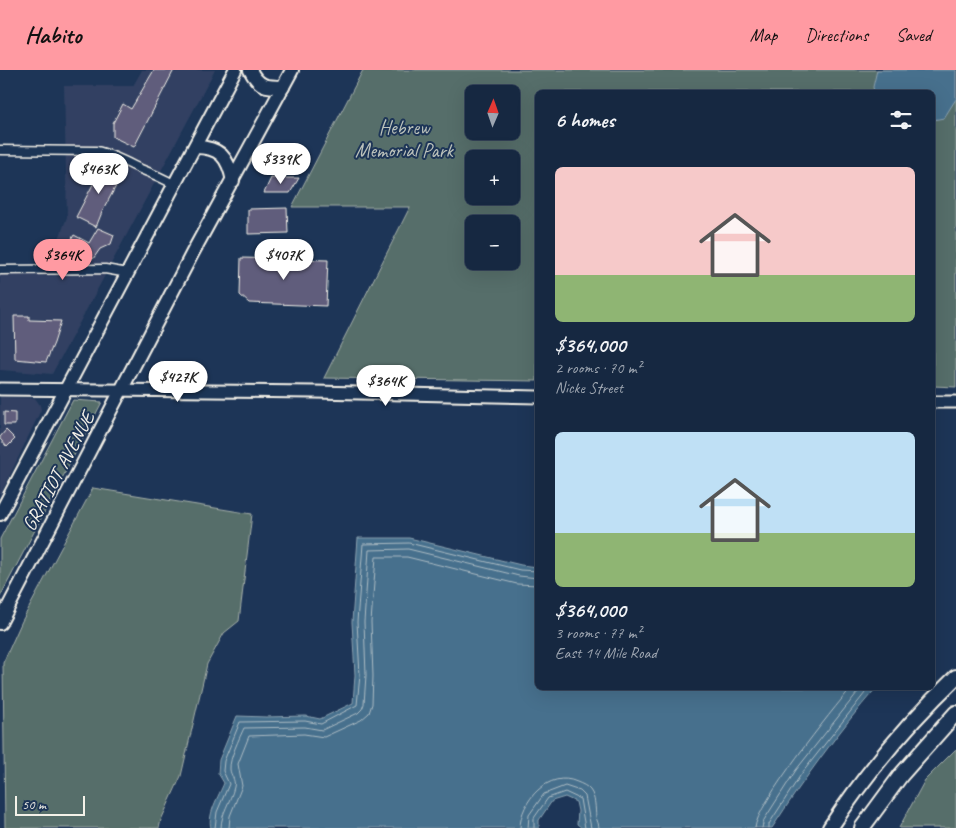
<!DOCTYPE html>
<html lang="en">
<head>
<meta charset="utf-8">
<style>
  :root { --surface:#162841; --page:#23344c; --text:#f1f3f6; --muted:#9ea6b1; --line:#35445a; --accent:#ff9aa2 }
  body { margin:0; font-family:Caveat,sans-serif; background:var(--page); color:var(--text); height:100vh; display:flex; flex-direction:column; font-size:19px; white-space:nowrap }
  * { box-sizing:border-box; margin:0 }
  p { font-size:16px; color:var(--muted) }
  .icon { flex:none; width:28px; height:28px; fill:none; stroke:currentColor; stroke-width:2; stroke-linecap:round; stroke-linejoin:round }
  .map { position:relative; flex:1; overflow:hidden }
  .drawer { position:absolute; left:535px; top:20px; width:400px; height:600px; display:flex; flex-direction:column; background:var(--surface); border-radius:8px; box-shadow:0 5px 20px #0002,0 0 0 1px var(--line) }
  .drawer>* { flex:none }
  .needle { width:32px; rotate:2deg }
  .tools { position:absolute; left:465px; top:15px; display:grid; gap:10px }
  .tools a { display:grid; place-items:center; width:55px; height:55px; border-radius:8px; background:var(--surface); box-shadow:0 5px 20px #0002,0 0 0 1px var(--line); font-size:25px }
  .scale { position:absolute; left:15px; bottom:12px; width:70px; box-sizing:border-box; padding-left:5px; border:2px solid #f4f1e8; border-top:0; font-size:14px; line-height:18px; white-space:nowrap; color:#f4f1e8; -webkit-text-stroke:4px #1d3557; paint-order:stroke }
  .price { position:absolute; translate:-50% -42px; padding:0 11px; border-radius:18px; background:#fff; color:#222; font-size:16px; line-height:32px; filter:drop-shadow(0 1px 2px #0008) }
  .price::after { content:''; position:absolute; left:50%; top:30px; width:15px; height:11px; margin-left:-8px; background:inherit; clip-path:polygon(0 0,100% 0,50% 100%) }
  .price.active { background:var(--accent); color:#111 }
  ul { padding:0; list-style:none }
  li { display:grid; align-content:center; gap:10px; height:265px; padding:0 20px }
  li span { display:grid; place-items:center; height:155px; border-radius:8px; color:#555 }
  li>.icon { margin-inline-start:auto }
  span .icon { width:90px; height:90px; fill:#fffc; stroke-width:1 }
  li b { font-size:21px }
  h2 { display:flex; justify-content:space-between; align-items:center; height:60px; padding:0 20px; font-size:21px }
  header { display:flex; align-items:center; gap:30px; box-sizing:border-box; height:70px; padding:0 25px; background:var(--accent); color:#111 }
  header strong { font-size:24px }
  nav { display:flex; gap:28px; margin-inline-start:auto; font-size:18px }
  .map>svg:first-child { display:block }
</style>
</head>
<body>
<header>
<strong>Habito</strong>
<nav><a>Map</a><a>Directions</a><a>Saved</a></nav>
</header>
<div class="map">
<svg width="956" height="758" viewBox="0 0 956 758">
  <rect width="100%" height="100%" fill="#1d3557"/>
  <filter id="ink" filterUnits="userSpaceOnUse"><feTurbulence type="fractalNoise" baseFrequency=".02" numOctaves="2"/><feDisplacementMap in="SourceGraphic" scale="10" xChannelSelector="R" yChannelSelector="G"/><feConvolveMatrix kernelMatrix="1 2 1 2 8 2 1 2 1" color-interpolation-filters="sRGB"/></filter>
  <g filter="url(#ink)">
    <g fill="#314162">
      <polygon points="142,0 215,0 52,304 0,300 0,200 48,199 67,147 64,16 133,16"/>
      <polygon points="0,327 35,328 40,335 41,340 0,426"/>
    </g>
    <g fill="#576e6a" stroke="#a6b0a9" fill-rule="evenodd">
      <path d="M363 0H956V317L933 316 932 22H538L537 311 324 308 410 137H292ZM474 24H511V61H474ZM474 89H511V126H474ZM474 154H511V191H474Z"/>
      <polygon points="73,330 102,332 0,527 0,469"/>
      <polygon points="93,418 252,444 239,551 224,563 207,594 181,706 161,750 159,758 5,758 3,593 22,551"/>
      <polygon points="956,679 956,758 899,758 925,710"/>
    </g>
    <g fill="#466f8d" stroke="#8ca3b1">
      <polygon points="877,0 956,0 956,29 944,48 933,50 932,22 874,22 873,17"/>
      <path d="M358 468H409L521 495 537 497 538 618H876C838 662 804 709 772 758H582L577 754 578 741 576 732 565 727 552 731 539 750V758H211C207 744 219 726 224 713L218 703 219 690 237 646 266 647 306 646 320 649 353 633 355 605 352 552Z"/>
    </g>
    <g fill="none" stroke-linecap="round" stroke-linejoin="round">
      <g stroke="#aebdc4" stroke-width="1">
        <polyline points="215,758 217,742 229,714 223,701 224,691 240,652 305,651 321,654 357,635 360,605 357,552 363,474 409,473 520,500 538,501"/>
        <path d="M221 758C221 743 231 731 234 717 236 709 230 705 230 699 229 689 240 667 244 658L305 657 322 660 358 643 362 639 364 634 366 605 364 552 369 480 408 479 519 506 538 508"/>
        <polyline points="229,758 230,746 242,716 238,694 249,666 304,664 324,667 361,650 369,643 372,634 373,606 371,552 376,487 407,487 517,514 538,515"/>
        <path d="M520 758C520 731 549 699 577 712 582 714 587 716 590 720 596 728 595 738 596 747 597 751 599 754 599 758"/>
        <polyline points="528,758 529,745 544,724 565,716 580,721 585,726 591,758"/>
        <polyline points="534,758 534,748 548,728 565,722 580,729 585,758"/>
        <path d="M755 758C756 735 833 639 851 618"/>
        <polyline points="762,758 764,750 796,700 861,618"/>
        <polyline points="769,758 769,754 802,703 869,618"/>
      </g>
    </g>
    <g fill="#605d7c" stroke="#f4f1e8">
      <polygon points="154,0 174,0 134,77 113,67 113,53 123,34 131,39"/>
      <polygon points="104,93 123,103 102,142 96,157 76,147"/>
      <polygon points="271,108 299,108 290,123 264,123"/>
      <polygon points="287,138 288,163 248,164 248,139"/>
      <polygon points="98,158 114,165 111,174 100,179 93,189 67,177 74,165 89,173"/>
      <polygon points="241,188 328,190 326,236 249,233 240,225"/>
      <polygon points="14,246 29,246 29,250 61,251 54,273 46,292 15,289"/>
      <polygon points="4,342 15,343 15,355 4,355"/>
      <polygon points="6,360 15,369 7,377 0,369 0,367"/>
    </g>
    <g fill="none" stroke-linecap="round" stroke-linejoin="round">
      <defs>
        <g id="minor">
          <path d="M0 80 96 81C111 84 124 91 138 98 151 103 163 108 175 115"/>
          <polyline points="0,200 105,199 128,203"/>
        </g>
        <g id="secondary">
          <polyline points="0,319 315,322 538,327"/>
          <polyline points="932,332 956,332"/>
        </g>
        <g id="primary">
          <path d="M250 0C259 17 266 17 283 17"/>
          <path d="M195 77C220 77 228 87 233 111"/>
          <polyline points="0,444 235,0"/>
          <polyline points="0,553 193,182 292,0"/>
        </g>
        <g id="motorway">
          <path d="M830 758C866 703 908 653 956 607"/>
          <polyline points="862,758 901,705 956,643"/>
        </g>
      </defs>
      <use href="#minor" stroke="#f4f1e8" stroke-width="11"/>
      <use href="#secondary" stroke="#f4f1e8" stroke-width="15"/>
      <use href="#primary" stroke="#f4f1e8" stroke-width="16"/>
      <use href="#motorway" stroke="#f4f1e8" stroke-width="18"/>
      <use href="#minor" stroke="#1d3557" stroke-width="8"/>
      <use href="#secondary" stroke="#1d3557" stroke-width="11"/>
      <use href="#primary" stroke="#1d3557" stroke-width="12"/>
      <use href="#motorway" stroke="#1d3557" stroke-width="14"/>
    </g>
  </g>
  <g text-anchor="middle" stroke-width="4" stroke-linejoin="round" paint-order="stroke">
    <g font-size="20" fill="#bdc3bc" stroke="#1d3557">
      <text x="404" y="64">Hebrew<tspan x="404" dy="23">Memorial Park</tspan></text>
    </g>
    <g font-size="20" fill="#f4f1e8" stroke="#1d3557">
      <text transform="translate(58 401) rotate(-62)" y="7">GRATIOT AVENUE</text>
    </g>
  </g>
</svg>
<div class="tools">
<a><svg class="needle" viewBox="-14 -14 28 28"><path d="M0-13l5 13h-10z" fill="#e53935"/><path d="M0 13l5-13h-10z" fill="#9ea6b1"/></svg></a>
<a>+</a>
<a>−</a>
</div>
<div class="scale">50 m</div>
<b class="price" style="left:281px;top:115px">$339K</b>
<b class="price" style="left:99px;top:125px">$463K</b>
<b class="price active" style="left:63px;top:211px">$364K</b>
<b class="price" style="left:284px;top:211px">$407K</b>
<b class="price" style="left:178px;top:333px">$427K</b>
<b class="price" style="left:386px;top:337px">$364K</b>
<section class="drawer">
<h2>6 homes<svg class="icon" aria-label="filters" viewBox="0 0 24 24"><path d="M4 7h16M4 17h16"/><circle cx="9" cy="7" r="2"/><circle cx="15" cy="17" r="2"/></svg></h2>
<ul>
<li><span style="background:linear-gradient(#f6c9c9 70%,#8fb573 0)"><svg class="icon" aria-label="home" viewBox="0 0 24 24"><path d="M3 11l9-7 9 7M6 9v11h12V9"/></svg></span><div><b>$364,000</b><p>2 rooms · 70 m²</p><p>Nicke Street</p></div></li>
<li><span style="background:linear-gradient(#bfe0f5 65%,#8fb573 0)"><svg class="icon" aria-label="home" viewBox="0 0 24 24"><path d="M3 11l9-7 9 7M6 9v11h12V9"/></svg></span><div><b>$364,000</b><p>3 rooms · 77 m²</p><p>East 14 Mile Road</p></div></li>
</ul>
</section>
</div>
</body>
</html>
